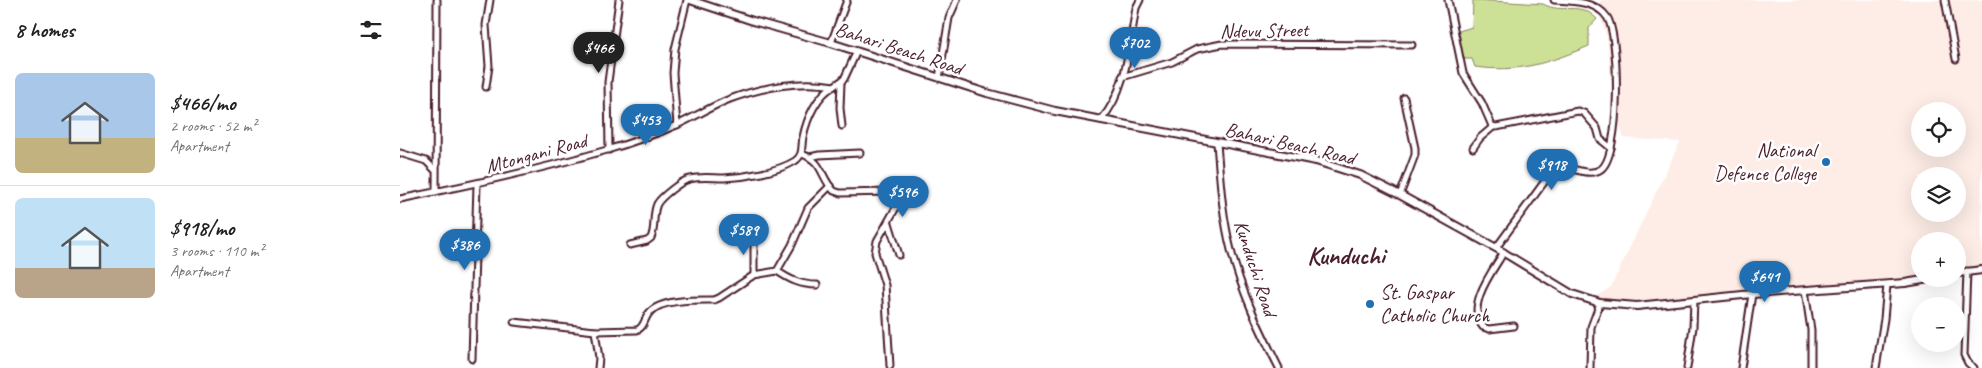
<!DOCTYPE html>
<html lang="en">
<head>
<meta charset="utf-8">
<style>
  :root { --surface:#fff; --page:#f6f6f6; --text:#222; --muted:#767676; --line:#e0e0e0; --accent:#1f6fb2 }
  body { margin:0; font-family:Caveat,sans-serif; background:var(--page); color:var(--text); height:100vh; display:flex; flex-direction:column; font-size:19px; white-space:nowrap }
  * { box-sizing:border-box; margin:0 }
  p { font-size:16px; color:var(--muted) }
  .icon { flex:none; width:28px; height:28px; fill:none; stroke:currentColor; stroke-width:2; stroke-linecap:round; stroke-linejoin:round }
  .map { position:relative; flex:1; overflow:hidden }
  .sheet { display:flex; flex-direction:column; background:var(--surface); width:400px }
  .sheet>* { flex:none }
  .controls { position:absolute; left:1511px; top:102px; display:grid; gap:10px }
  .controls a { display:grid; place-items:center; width:55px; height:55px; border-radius:50%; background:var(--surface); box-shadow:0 5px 20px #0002; font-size:25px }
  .price { position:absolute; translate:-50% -42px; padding:0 11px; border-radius:18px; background:var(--accent); color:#fff; font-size:16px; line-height:32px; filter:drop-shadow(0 1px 2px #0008) }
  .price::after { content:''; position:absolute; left:50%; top:30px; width:15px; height:11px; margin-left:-8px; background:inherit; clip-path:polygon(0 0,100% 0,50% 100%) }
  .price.on { background:#222; color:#fff }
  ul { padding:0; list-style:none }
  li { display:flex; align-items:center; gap:15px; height:125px; padding:0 15px }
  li+li { border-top:1px solid var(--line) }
  li span { display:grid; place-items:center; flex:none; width:140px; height:100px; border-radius:8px; color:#555 }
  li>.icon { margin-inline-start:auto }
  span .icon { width:60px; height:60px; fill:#fffc; stroke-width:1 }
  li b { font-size:21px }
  h2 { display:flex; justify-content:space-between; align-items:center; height:60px; padding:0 15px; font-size:21px }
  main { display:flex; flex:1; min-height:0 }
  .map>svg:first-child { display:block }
</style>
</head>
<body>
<main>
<section class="sheet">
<h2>8 homes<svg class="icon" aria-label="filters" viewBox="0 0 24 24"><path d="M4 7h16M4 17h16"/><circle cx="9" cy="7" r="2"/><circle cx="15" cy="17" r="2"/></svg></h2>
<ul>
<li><span style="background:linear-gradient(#a9c7e8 65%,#c2b280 0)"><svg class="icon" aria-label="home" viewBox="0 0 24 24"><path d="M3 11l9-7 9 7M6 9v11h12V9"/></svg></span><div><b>$466/mo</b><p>2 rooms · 52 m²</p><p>Apartment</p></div></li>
<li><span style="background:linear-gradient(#bfe0f5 70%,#b9a48a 0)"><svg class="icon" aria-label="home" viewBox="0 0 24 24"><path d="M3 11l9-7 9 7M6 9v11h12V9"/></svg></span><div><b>$918/mo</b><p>3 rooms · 110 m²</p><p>Apartment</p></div></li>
</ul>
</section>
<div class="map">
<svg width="1582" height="368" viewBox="0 0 1582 368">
  <rect width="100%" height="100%" fill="#fff"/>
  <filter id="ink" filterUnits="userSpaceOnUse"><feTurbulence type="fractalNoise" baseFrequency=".02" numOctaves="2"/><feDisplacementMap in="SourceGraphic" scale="10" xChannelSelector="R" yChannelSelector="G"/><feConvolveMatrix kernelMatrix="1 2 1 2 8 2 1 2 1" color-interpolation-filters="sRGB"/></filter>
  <g filter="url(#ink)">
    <path fill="#fdede6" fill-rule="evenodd" d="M1201 0H1582V270L1558 273V241H1520V279L1237 306 1189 301 1211 287 1280 142 1224 138 1214 111 1207 37 1197 8ZM1520 111H1558V149H1520ZM1520 176H1558V214H1520Z"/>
    <path fill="#cce196" stroke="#8b8060" d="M1073 0 1143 4C1164 15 1179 0 1197 19L1189 28V46C1148 63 1119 73 1075 67L1072 59H1063L1059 31 1072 27Z"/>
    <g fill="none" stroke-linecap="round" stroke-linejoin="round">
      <defs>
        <g id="minor">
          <polyline points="1048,0 1063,73 1082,103 1092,126 1096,127 1178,111 1184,113 1197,128 1200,139 1211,148"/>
          <polyline points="1545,0 1556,59"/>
          <polyline points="431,43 447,0"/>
          <polyline points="722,77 772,62 797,49 822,44 1012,45"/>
          <polyline points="539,78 549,18 557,0"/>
          <polyline points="441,82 440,108 442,126"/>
          <polyline points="86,87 89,66 86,25 90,0"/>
          <path d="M701 120C727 90 729 46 736 8L740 0"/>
          <polyline points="277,125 273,73 275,49 287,0"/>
          <path d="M817 143C820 179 822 215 831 250 841 291 860 330 879 368"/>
          <polyline points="1073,148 1080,138 1093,127"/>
          <polyline points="209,150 208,82 219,0"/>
          <polyline points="0,153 26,161 35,170"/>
          <path d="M402 154C424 162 420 177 434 191L440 193 492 192 498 197V204L477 241 475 253 485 285 490 366"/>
          <polyline points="410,157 419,155 460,153"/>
          <polyline points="36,192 37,0"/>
          <polyline points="1000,195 1015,155 1015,148 1004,98"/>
          <path d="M0 199C70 185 139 170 207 150 231 143 256 134 279 124 296 116 312 106 330 99 363 87 400 80 434 86L444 79 457 51"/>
          <polyline points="489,223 499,255"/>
          <path d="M230 245 247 241 251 238C256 227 252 215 257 204 261 197 282 180 290 179 301 176 313 178 324 178 345 177 377 172 395 161 404 155 401 146 403 137 407 118 417 95 434 86"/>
          <path d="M1096 248 1153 170C1168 162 1187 179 1201 169 1221 155 1220 36 1207 17 1196 1 1171 1 1154 0"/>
          <path d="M1104 252C1092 272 1065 306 1083 327L1089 329 1114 326"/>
          <path d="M377 271C390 280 401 285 417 285"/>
          <polyline points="1567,271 1564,355 1568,363 1574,368"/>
          <polyline points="354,275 354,237"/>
          <polyline points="1405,290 1411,330 1411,368"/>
          <path d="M114 322 195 331 237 330C245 327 244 318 250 312 262 299 296 300 314 300L319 298 354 275 377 271 392 245 408 208 430 186"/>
          <polyline points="195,331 199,358 198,368"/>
          <polyline points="72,359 77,184"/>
          <polyline points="1190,368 1191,327 1200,303"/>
          <polyline points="1287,368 1293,327 1294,300"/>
          <polyline points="1341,368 1352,294"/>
          <polyline points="1476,368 1484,319 1487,285"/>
        </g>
        <g id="tertiary">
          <polyline points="290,0 353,21 431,43 587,93 655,111 916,161 960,175 1000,195 1096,248 1172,294 1200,303 1237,306 1352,294 1505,283 1529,279"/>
          <polyline points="1558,273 1582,270"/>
        </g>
      </defs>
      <use href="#minor" stroke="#4a1f2b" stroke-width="9"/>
      <use href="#tertiary" stroke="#4a1f2b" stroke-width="10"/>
      <use href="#minor" stroke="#fff" stroke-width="5"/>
      <use href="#tertiary" stroke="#fff" stroke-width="6"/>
    </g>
  </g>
  <g fill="#1f6fb2" stroke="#fff" stroke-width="2">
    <circle cx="1426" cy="162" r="5"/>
    <circle cx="970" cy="304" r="5"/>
  </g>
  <g text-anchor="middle" stroke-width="5" stroke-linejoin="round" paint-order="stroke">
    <g font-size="20" fill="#4a1f2b" stroke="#fff">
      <text transform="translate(864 30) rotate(-1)" y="7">Ndevu Street</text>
      <text transform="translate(499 48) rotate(18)" y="7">Bahari Beach Road</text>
      <text transform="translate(890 143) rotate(13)" y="7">Bahari Beach Road</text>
      <text transform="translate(136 153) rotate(-15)" y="7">Mtongani Road</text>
      <text transform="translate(856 268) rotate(72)" y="7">Kunduchi Road</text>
    </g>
    <g font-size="20" fill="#4a1f2b" stroke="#fff" text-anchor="end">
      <text x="1416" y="157">National<tspan x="1416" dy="23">Defence College</tspan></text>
      <text x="980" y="299" text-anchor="start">St. Gaspar<tspan x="980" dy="23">Catholic Church</tspan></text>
    </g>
    <g font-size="25" font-weight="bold" fill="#4a1f2b" stroke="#fff">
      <text x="946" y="264">Kunduchi</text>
    </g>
  </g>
</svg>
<div class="controls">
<a><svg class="icon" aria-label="locate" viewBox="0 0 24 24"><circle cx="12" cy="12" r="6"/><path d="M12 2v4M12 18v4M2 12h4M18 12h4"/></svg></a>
<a><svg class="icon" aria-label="layers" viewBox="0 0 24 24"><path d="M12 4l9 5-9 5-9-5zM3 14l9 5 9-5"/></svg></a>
<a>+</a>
<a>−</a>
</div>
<b class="price" style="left:735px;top:69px">$702</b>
<b class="price on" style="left:199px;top:74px">$466</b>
<b class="price" style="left:246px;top:146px">$453</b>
<b class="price" style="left:1152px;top:191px">$918</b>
<b class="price" style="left:503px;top:218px">$596</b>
<b class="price" style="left:344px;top:256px">$589</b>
<b class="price" style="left:65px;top:271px">$386</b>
<b class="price" style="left:1365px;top:303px">$641</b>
</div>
</main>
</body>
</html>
